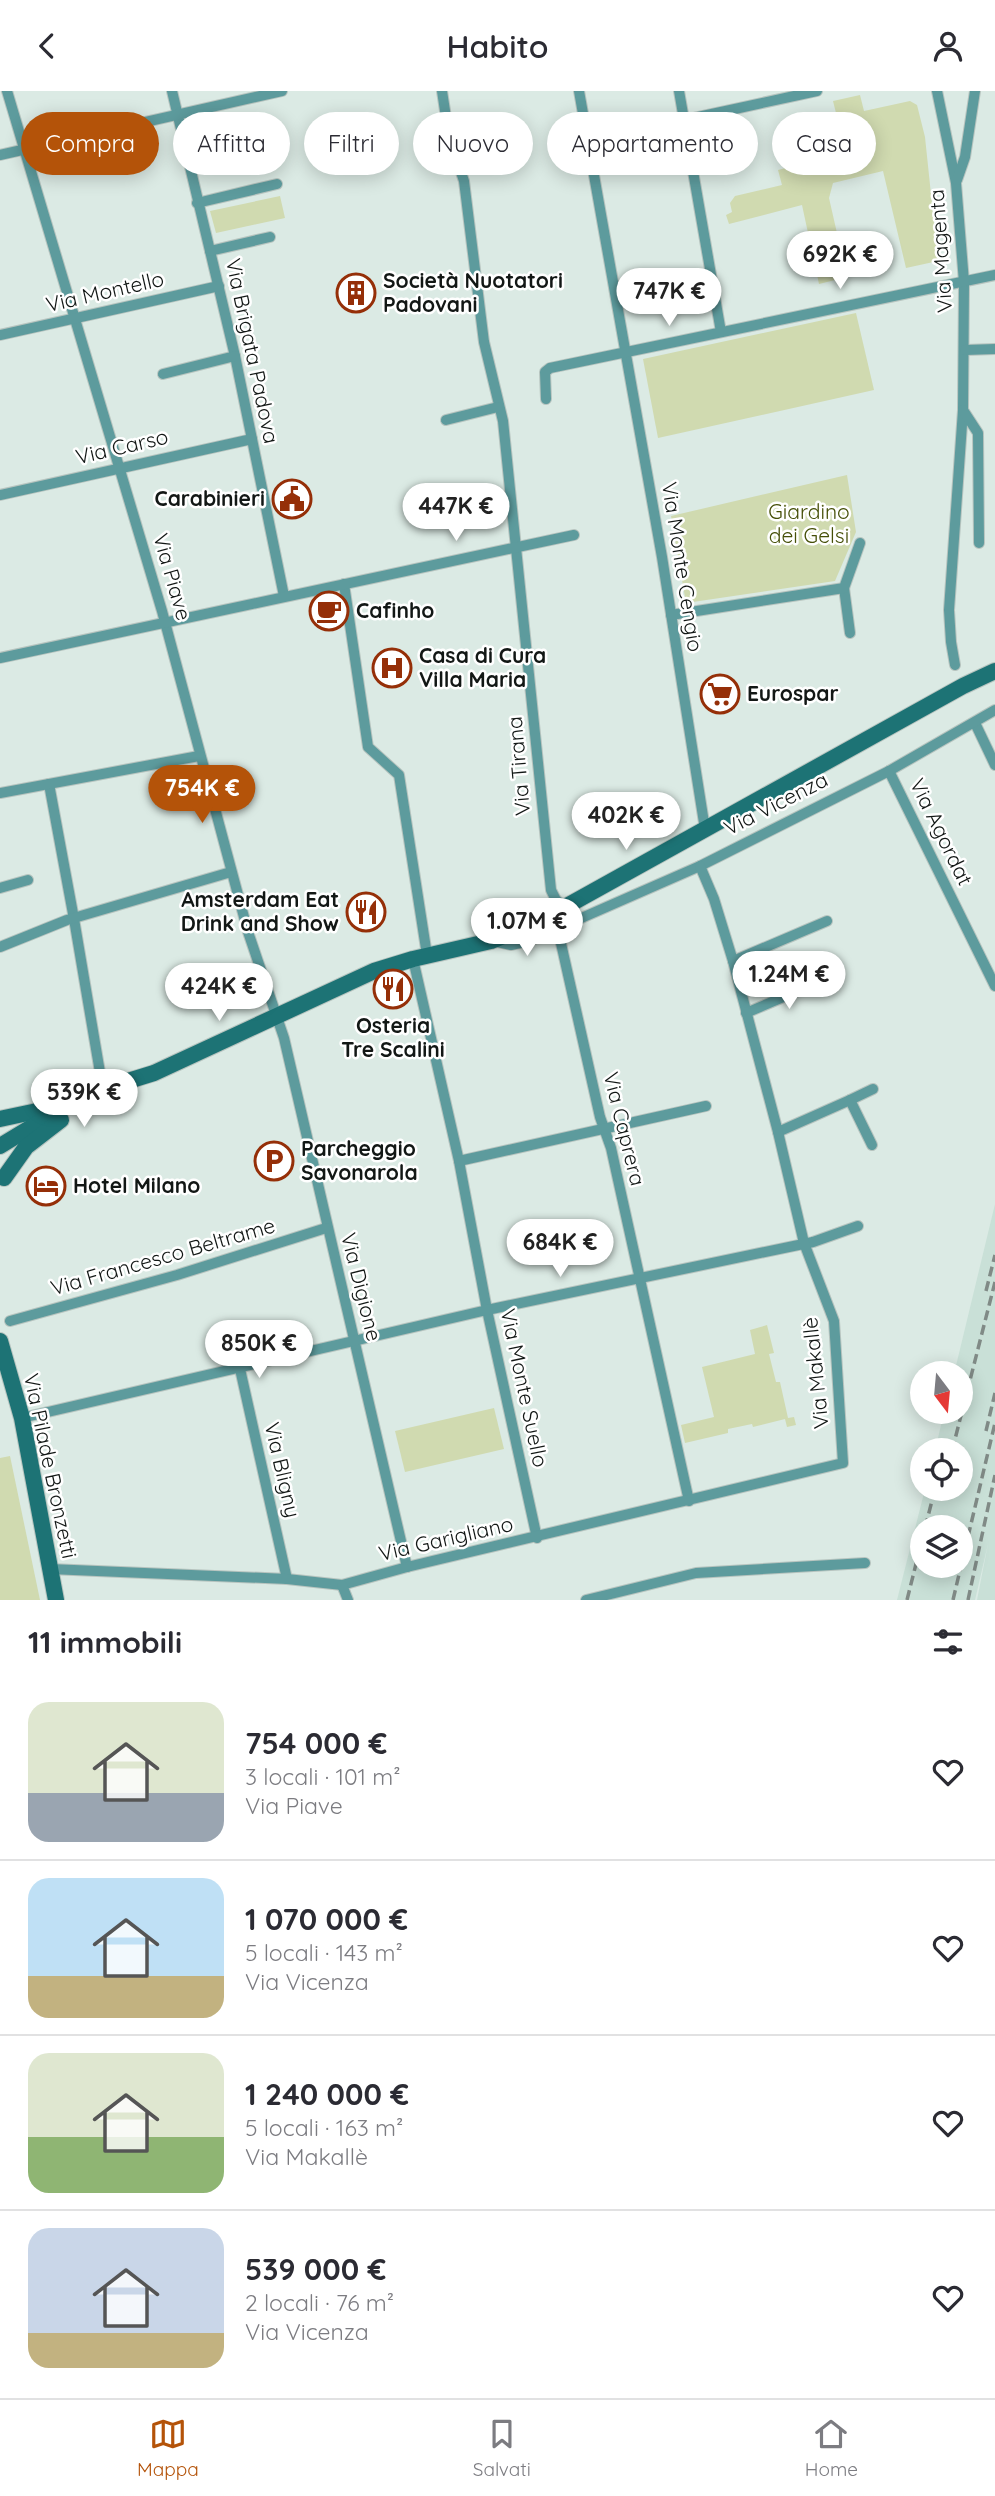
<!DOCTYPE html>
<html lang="it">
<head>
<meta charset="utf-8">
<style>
  :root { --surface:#fff; --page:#f7f7f7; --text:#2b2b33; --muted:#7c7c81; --line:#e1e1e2; --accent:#b45309 }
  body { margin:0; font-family:Quicksand,sans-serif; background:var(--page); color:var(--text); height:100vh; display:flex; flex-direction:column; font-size:26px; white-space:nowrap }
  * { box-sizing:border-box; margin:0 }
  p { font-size:23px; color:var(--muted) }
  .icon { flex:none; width:38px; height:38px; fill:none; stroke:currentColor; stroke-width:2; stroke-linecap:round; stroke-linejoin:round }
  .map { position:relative; height:1509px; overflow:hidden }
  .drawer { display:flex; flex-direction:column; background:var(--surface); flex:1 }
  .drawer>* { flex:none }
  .guide { position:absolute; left:21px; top:21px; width:954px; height:63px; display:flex; gap:14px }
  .needle { width:46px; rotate:164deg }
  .buttons { position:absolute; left:910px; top:1270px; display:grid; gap:14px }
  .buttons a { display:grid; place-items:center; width:63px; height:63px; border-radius:50%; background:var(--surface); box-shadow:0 4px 18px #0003; font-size:35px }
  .price { position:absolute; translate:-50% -60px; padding:0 16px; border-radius:24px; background:#fff; color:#222; font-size:23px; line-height:46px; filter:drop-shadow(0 2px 4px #0008) }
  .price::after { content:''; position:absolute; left:50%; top:42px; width:21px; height:16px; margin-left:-10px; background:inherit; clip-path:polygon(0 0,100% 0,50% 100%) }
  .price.current { background:var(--accent); color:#fff }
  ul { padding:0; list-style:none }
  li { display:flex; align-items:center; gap:21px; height:175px; padding:0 28px }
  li+li { border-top:2px solid var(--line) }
  li span { display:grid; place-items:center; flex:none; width:196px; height:140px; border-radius:21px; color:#555 }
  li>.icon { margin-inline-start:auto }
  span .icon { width:84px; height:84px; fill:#fffc; stroke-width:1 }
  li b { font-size:30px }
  h2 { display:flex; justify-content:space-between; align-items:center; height:84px; padding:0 28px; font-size:30px }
  .pill { padding:0 24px; border-radius:32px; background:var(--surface); box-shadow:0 4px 18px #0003; font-size:24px; line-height:63px }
  .pill.current { background:var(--accent); color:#fff }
  header { display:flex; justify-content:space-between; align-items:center; height:91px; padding:0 28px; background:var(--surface); font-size:32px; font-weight:600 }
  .dock { display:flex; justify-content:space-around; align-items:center; height:98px; border-top:2px solid var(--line); background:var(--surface); font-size:19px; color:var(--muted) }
  .dock a { display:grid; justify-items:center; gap:4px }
  .dock .current { color:var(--accent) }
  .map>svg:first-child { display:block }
</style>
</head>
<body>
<header><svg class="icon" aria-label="back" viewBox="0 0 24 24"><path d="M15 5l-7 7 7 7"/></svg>Habito<svg class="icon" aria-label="person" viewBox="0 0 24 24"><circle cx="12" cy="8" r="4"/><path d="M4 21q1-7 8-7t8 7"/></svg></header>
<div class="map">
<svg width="995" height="1509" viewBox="0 0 995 1509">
  <rect width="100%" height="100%" fill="#dbeae4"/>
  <path fill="#c9e0d7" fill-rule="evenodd" d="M995 1113V1509H977L988 1453 975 1509H897L925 1398H961V1360H935L944 1321H961V1283H954ZM922 1437H961V1475H922Z"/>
  <g fill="#d0dab0">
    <polygon points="860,4 864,20 910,10 917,14 925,46 938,170 906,177 883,80 833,92 829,107 847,186 819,193 802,114 729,133 726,124 732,121 730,112 735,105 782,94 778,79 793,75 786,45 791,37 837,26 833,10"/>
    <polygon points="280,105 285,127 216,142 210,120"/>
    <polygon points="856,222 874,299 658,347 643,268"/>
    <polygon points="847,384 856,441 835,490 686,512 671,425"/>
    <polygon points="767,1234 774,1262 769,1263 776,1291 780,1291 788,1327 794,1326 796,1334 787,1336 785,1328 753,1336 752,1333 728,1338 728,1342 685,1352 681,1334 714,1326 702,1276 755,1263 750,1239"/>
    <polygon points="494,1317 504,1358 405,1381 395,1340"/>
    <polygon points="10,1365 40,1509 0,1509 0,1367"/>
  </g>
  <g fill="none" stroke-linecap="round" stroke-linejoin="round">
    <defs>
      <g id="street">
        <polyline points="7,0 162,520 248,841 284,947 407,1476"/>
        <polyline points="172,0 235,265 284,505"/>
        <polyline points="442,0 449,46 464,90 484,251 503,330 551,799 556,809 565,816"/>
        <polyline points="579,0 662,466 705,738"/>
        <polyline points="679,0 721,241"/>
        <polyline points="937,0 956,92 964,191 963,319 949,519 951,551 955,574"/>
        <polyline points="684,29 817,0"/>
        <polyline points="0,64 282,0"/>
        <polyline points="957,89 965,66 975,0"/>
        <polyline points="197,112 277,93"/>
        <polyline points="210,160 270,146"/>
        <polyline points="0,244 219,195"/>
        <polyline points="965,259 995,258"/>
        <polyline points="163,283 235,265"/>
        <polyline points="546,308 545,281 550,277 995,184"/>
        <polyline points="963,319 978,342 979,452"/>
        <polyline points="446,329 498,316"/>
        <polyline points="0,404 252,348"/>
        <polyline points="344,493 368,656 399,684 427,864"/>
        <polyline points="844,497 850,542"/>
        <polyline points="671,524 844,497 860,452"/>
        <polyline points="0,567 574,444"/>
        <polyline points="975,632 995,674"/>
        <polyline points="889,680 995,895"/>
        <polyline points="49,693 74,828 103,999"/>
        <polyline points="0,702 199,665"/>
        <polyline points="0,797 28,789"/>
        <polyline points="558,839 600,1026 611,1057 689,1410"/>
        <polyline points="493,850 511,854 529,850 700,775 889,680 995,619"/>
        <polyline points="0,856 67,829 231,781"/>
        <polyline points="413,868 459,1070 487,1219 537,1447"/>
        <polyline points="733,870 827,830"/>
        <polyline points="746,922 821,890"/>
        <polyline points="850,1009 873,998"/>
        <polyline points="778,1041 850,1009 872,1054"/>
        <polyline points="459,1070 706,1015"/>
        <polyline points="10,1230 177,1184 326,1137"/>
        <polyline points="240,1278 287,1488"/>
        <polyline points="22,1327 487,1219 813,1151 858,1135"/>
        <polyline points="50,1478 287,1488 342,1494 407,1476 843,1372 834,1230 804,1152 778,1041 733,870 714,808 700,775"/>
        <polyline points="342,1494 348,1509"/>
        <polyline points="586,1509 696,1482 865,1472"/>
      </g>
      <g id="secondary">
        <polyline points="0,1028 56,1016"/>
        <polyline points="0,1055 66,1015 112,995 154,982 374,880 413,868 491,850 523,837 565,816 963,595 995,580"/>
        <polyline points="4,1087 26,1056 61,1029"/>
        <polyline points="0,1250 22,1327 56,1509"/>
      </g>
    </defs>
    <use href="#street" stroke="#b7c4bf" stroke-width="12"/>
    <use href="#secondary" stroke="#b7c4bf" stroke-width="18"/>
    <use href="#street" stroke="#5d9b9d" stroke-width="10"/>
    <use href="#secondary" stroke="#1d7375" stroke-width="16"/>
    <g stroke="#808a86" stroke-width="3.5" stroke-dasharray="10 5" stroke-linecap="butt">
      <polyline points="986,1200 995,1164"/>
      <polyline points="986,1340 995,1302"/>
      <polyline points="952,1360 995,1191"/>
      <polyline points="925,1437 935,1398"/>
      <polyline points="961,1475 995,1332"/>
      <polyline points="907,1509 922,1449"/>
      <polyline points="953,1509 961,1475"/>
      <polyline points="968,1509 995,1384"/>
    </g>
  </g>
  <defs>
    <symbol id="building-ring" viewBox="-11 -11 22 22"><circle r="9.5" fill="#fff" stroke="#952f08" stroke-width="1.5"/><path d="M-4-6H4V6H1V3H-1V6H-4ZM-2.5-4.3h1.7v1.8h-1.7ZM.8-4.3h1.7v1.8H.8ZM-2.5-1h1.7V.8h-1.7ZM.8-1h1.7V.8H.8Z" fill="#952f08"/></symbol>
    <symbol id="civic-ring" viewBox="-11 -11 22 22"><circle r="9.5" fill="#fff" stroke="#952f08" stroke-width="1.5"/><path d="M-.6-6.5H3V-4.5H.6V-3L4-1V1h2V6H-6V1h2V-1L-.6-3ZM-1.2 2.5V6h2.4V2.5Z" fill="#952f08"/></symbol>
    <symbol id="cafe-ring" viewBox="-11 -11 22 22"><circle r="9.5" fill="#fff" stroke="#952f08" stroke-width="1.5"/><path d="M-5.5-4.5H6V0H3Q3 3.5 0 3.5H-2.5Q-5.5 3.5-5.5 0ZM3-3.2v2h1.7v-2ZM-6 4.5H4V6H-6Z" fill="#952f08"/></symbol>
    <symbol id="hospital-ring" viewBox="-11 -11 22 22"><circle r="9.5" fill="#fff" stroke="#952f08" stroke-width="1.5"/><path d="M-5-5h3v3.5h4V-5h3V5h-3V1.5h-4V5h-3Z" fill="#952f08"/></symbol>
    <symbol id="supermarket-ring" viewBox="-11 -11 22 22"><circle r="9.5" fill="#fff" stroke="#952f08" stroke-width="1.5"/><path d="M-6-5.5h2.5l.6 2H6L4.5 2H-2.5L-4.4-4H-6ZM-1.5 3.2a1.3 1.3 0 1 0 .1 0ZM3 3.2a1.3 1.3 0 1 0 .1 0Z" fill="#952f08"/></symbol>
    <symbol id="restaurant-ring" viewBox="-11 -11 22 22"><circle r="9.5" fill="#fff" stroke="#952f08" stroke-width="1.5"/><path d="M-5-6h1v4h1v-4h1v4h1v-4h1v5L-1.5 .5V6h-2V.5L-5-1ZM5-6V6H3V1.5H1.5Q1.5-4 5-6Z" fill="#952f08"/></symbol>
    <symbol id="parking-ring" viewBox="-11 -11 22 22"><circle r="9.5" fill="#fff" stroke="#952f08" stroke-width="1.5"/><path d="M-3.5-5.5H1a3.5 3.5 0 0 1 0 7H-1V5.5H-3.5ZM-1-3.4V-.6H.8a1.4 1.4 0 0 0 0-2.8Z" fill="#952f08"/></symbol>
    <symbol id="hotel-ring" viewBox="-11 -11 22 22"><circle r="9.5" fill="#fff" stroke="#952f08" stroke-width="1.5"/><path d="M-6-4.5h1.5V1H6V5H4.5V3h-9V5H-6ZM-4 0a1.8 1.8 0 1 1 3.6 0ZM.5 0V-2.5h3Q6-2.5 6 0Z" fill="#952f08"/></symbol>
  </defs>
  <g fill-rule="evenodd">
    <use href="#building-ring" x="334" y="180" width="44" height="44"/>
    <use href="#civic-ring" x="270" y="386" width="44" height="44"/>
    <use href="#cafe-ring" x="307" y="498" width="44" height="44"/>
    <use href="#hospital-ring" x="370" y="555" width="44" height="44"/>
    <use href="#supermarket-ring" x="698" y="581" width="44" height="44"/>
    <use href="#restaurant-ring" x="344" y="799" width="44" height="44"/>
    <use href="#restaurant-ring" x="371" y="876" width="44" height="44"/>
    <use href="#parking-ring" x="252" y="1048" width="44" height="44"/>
    <use href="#hotel-ring" x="24" y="1073" width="44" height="44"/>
  </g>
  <g text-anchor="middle" stroke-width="5" stroke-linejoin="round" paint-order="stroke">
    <g font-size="21" fill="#121715" stroke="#fff">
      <text transform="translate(941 160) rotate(-94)" y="7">Via Magenta</text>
      <text transform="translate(105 201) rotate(-13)" y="7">Via Montello</text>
      <text transform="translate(252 260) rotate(78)" y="7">Via Brigata Padova</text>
      <text transform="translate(122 356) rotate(-13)" y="7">Via Carso</text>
      <text transform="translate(682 476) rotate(81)" y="7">Via Monte Cengio</text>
      <text transform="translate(172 486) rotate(74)" y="7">Via Piave</text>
      <text transform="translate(519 675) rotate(-95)" y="7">Via Tirana</text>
      <text transform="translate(776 713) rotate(-27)" y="7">Via Vicenza</text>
      <text transform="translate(941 741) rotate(64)" y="7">Via Agordat</text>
      <text transform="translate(624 1038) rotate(76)" y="7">Via Caprera</text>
      <text transform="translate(163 1166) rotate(-16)" y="7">Via Francesco Beltrame</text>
      <text transform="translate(361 1196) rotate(76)" y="7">Via Digione</text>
      <text transform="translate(816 1282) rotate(-96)" y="7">Via Makallè</text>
      <text transform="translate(524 1297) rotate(78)" y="7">Via Monte Suello</text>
      <text transform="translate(50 1375) rotate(78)" y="7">Via Pilade Bronzetti</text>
      <text transform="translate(282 1379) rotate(77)" y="7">Via Bligny</text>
      <text transform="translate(446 1448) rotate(-13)" y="7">Via Garigliano</text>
    </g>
    <g font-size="21" font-weight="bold" fill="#121715" stroke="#fff" text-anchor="start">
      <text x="383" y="197">Società Nuotatori<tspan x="383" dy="24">Padovani</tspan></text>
      <text x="265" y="415" text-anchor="end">Carabinieri</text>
      <text x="356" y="527">Cafinho</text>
      <text x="419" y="572">Casa di Cura<tspan x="419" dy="24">Villa Maria</tspan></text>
      <text x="747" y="610">Eurospar</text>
      <text x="339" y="816" text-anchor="end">Amsterdam Eat<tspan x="339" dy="24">Drink and Show</tspan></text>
      <text x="393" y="942" text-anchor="middle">Osteria<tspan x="393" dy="24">Tre Scalini</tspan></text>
      <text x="301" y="1065">Parcheggio<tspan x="301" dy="24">Savonarola</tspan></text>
      <text x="73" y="1102">Hotel Milano</text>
    </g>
    <g font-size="21" fill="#454f07" stroke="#fff">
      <text x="809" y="428">Giardino<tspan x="809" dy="24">dei Gelsi</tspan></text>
    </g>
  </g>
</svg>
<div class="buttons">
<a><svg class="needle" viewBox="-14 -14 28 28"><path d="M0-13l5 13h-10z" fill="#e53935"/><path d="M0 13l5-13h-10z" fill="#7c7c81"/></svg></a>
<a><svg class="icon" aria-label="locate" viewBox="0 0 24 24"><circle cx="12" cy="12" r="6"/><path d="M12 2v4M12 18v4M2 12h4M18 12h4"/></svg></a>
<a><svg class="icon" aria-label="layers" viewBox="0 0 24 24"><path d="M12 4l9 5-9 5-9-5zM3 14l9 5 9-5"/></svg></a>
</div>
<b class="price" style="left:840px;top:200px">692K €</b>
<b class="price" style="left:669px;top:237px">747K €</b>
<b class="price" style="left:456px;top:452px">447K €</b>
<b class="price current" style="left:202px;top:734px">754K €</b>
<b class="price" style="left:626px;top:761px">402K €</b>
<b class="price" style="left:527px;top:867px">1.07M €</b>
<b class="price" style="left:789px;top:920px">1.24M €</b>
<b class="price" style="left:219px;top:932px">424K €</b>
<b class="price" style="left:84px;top:1038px">539K €</b>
<b class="price" style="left:560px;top:1188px">684K €</b>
<b class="price" style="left:259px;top:1289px">850K €</b>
<div class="guide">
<a class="pill current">Compra</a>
<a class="pill">Affitta</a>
<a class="pill">Filtri</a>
<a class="pill">Nuovo</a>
<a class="pill">Appartamento</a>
<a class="pill">Casa</a>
</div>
</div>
<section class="drawer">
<h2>11 immobili<svg class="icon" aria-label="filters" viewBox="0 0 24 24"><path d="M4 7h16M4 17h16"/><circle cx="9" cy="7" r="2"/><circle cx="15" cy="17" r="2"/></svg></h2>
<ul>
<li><span style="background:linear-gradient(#dfe7d0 65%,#9aa5b1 0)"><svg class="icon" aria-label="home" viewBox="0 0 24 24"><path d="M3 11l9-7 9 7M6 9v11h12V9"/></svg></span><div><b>754 000 €</b><p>3 locali · 101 m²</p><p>Via Piave</p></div><svg class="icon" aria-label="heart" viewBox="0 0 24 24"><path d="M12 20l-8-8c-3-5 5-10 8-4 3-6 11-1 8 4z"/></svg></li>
<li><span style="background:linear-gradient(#bfe0f5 70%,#c2b280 0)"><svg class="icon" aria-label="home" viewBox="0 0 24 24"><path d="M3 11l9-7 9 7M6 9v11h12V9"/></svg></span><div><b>1 070 000 €</b><p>5 locali · 143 m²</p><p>Via Vicenza</p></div><svg class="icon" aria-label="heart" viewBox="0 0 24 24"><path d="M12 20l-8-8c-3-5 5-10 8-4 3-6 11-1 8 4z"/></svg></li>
<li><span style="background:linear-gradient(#dfe7d0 60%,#8fb573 0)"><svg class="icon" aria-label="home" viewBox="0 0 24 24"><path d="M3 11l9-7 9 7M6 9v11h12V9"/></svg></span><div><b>1 240 000 €</b><p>5 locali · 163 m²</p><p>Via Makallè</p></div><svg class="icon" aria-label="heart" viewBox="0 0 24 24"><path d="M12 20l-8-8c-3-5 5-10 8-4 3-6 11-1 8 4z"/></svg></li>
<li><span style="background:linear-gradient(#c9d6e8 75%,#c2b280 0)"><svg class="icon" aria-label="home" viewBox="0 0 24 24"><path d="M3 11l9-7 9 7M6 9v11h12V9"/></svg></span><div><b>539 000 €</b><p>2 locali · 76 m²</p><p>Via Vicenza</p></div><svg class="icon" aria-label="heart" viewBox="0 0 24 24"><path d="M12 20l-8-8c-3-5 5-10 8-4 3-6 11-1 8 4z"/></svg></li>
</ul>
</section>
<nav class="dock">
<a class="current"><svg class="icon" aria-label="map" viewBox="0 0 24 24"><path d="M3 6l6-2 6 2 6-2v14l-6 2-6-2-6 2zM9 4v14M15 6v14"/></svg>Mappa</a>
<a><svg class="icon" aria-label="saved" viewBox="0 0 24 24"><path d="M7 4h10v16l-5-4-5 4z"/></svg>Salvati</a>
<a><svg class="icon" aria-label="home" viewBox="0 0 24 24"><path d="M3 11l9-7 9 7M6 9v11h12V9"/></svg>Home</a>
</nav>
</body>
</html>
